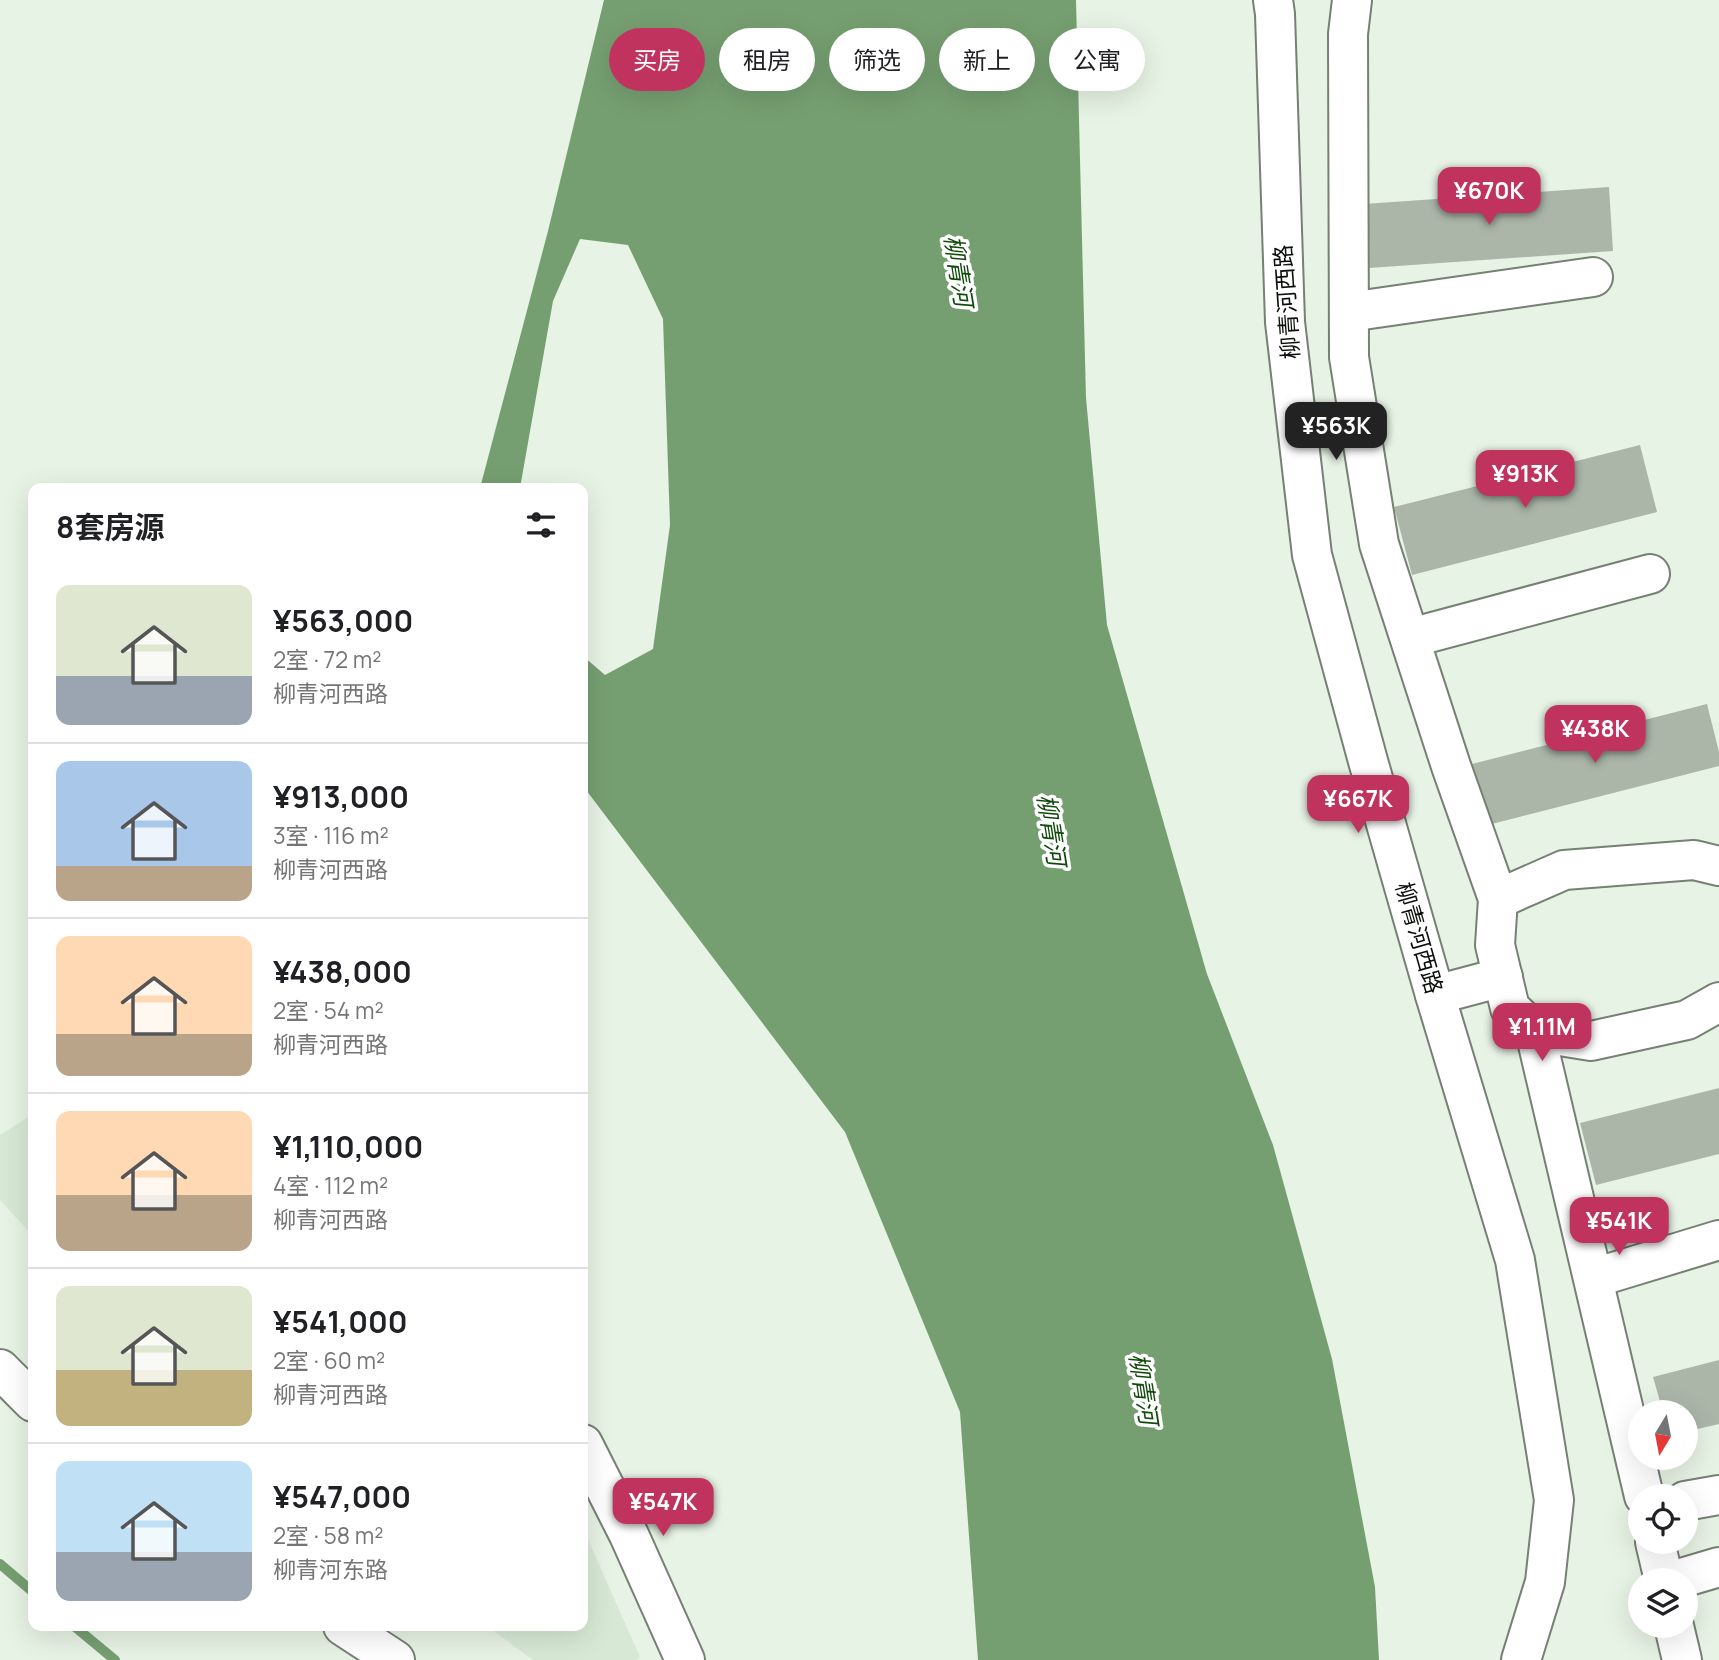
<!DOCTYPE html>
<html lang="zh">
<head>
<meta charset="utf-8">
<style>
  :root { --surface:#fff; --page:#f2f2f2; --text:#202124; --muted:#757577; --line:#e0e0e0; --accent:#c1335f }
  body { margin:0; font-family:Manrope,"Noto Sans SC",sans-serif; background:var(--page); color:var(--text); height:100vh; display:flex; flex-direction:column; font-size:26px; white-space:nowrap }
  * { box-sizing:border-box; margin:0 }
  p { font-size:23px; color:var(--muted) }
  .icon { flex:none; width:38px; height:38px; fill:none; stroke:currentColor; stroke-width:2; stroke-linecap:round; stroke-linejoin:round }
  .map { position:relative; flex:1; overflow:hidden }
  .sheet { position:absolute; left:28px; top:483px; width:560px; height:1148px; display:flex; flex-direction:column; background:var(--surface); border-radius:14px; box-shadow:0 7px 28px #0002 }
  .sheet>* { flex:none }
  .banner { position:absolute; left:609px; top:28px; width:665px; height:63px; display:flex; gap:14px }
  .needle { width:46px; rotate:190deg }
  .fabs { position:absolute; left:1628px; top:1400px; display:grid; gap:14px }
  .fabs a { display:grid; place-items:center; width:70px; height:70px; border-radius:50%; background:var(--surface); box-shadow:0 7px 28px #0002; font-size:35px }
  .price { position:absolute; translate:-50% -60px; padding:0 16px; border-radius:14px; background:var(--accent); color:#fff; font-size:23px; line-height:46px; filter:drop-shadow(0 2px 4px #0008) }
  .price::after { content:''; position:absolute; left:50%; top:42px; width:21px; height:16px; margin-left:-10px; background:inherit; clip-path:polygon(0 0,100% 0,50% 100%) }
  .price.selected { background:#222; color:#fff }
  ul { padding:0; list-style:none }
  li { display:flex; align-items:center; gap:21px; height:175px; padding:0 28px }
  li+li { border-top:2px solid var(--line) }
  li span { display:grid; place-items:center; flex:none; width:196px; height:140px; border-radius:14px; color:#555 }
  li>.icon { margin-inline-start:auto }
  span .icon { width:84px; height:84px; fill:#fffc; stroke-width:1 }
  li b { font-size:30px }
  h2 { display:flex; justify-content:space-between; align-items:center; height:84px; padding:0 28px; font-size:30px }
  .chip { padding:0 24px; border-radius:32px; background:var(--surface); box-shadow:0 7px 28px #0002; font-size:24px; line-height:63px }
  .chip.selected { background:var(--accent); color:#fff }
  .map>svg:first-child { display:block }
</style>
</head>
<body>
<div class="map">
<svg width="1719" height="1660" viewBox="0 0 1719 1660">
  <rect width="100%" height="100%" fill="#e7f3e5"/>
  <g fill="#d7e9d5">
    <polygon points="33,1114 33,1236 0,1200 0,1135"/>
    <polygon points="583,1528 640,1657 636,1660 533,1660 487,1626 583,1626"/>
  </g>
  <polygon fill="#769f71" points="604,0 1076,0 1086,398 1107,625 1207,974 1273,1145 1332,1359 1375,1587 1379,1660 978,1660 960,1412 845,1132 583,786 583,656 605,675 653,649 670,525 663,319 628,245 580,239 553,301 520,488 480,488 548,231"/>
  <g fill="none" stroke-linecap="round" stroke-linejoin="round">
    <g stroke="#769f71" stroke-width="10">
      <polyline points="0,1564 33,1592"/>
      <polyline points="74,1626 115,1660"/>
    </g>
  </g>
  <g fill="#abb6a9">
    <polygon points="1609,187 1613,251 1369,268 1364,204"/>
    <polygon points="1640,445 1657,512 1412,575 1394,507"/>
    <polygon points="1707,704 1719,752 1719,766 1484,826 1468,765"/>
    <polygon points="1719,1088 1719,1154 1596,1185 1580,1123"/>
    <polygon points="1719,1360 1719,1424 1685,1432 1685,1412 1663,1412 1653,1377"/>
  </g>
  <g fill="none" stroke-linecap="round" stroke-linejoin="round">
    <defs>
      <g id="minor">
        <polyline points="1273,0 1275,14 1285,322 1312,555 1368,761 1435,995 1515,1260 1554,1500 1545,1582 1521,1660"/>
        <polyline points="1352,0 1348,34 1349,357 1379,544 1451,766 1498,899 1495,945 1510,1008 1535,1032 1591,1041 1687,1020 1719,1002"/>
        <polyline points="1349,312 1593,277"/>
        <polyline points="1410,638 1650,574"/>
        <polyline points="1498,899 1564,870 1694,860 1719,866"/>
        <polyline points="1435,995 1503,977"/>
        <polyline points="1535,1032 1644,1496"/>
        <polyline points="1594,1278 1719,1240"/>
        <polyline points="0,1369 33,1402"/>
        <polyline points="583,1444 629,1535 685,1660"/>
        <polyline points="1685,1501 1719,1495"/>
        <polyline points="1655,1542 1664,1580"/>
        <polyline points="1675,1580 1719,1567"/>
        <polyline points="343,1626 395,1660"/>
        <polyline points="1674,1626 1682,1660"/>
      </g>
    </defs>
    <use href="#minor" stroke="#768074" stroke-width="42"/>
    <use href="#minor" stroke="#fff" stroke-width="38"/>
  </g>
  <g text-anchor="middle" stroke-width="7" stroke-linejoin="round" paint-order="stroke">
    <g font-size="23" fill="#0b0f0b" stroke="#fff">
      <text transform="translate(1287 302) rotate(-94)" y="8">柳青河西路</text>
      <text transform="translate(1419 938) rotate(74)" y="8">柳青河西路</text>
    </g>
    <g font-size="24" font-style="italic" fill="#104a0a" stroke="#fff">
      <text transform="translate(958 271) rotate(81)" y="8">柳青河</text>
      <text transform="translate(1051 830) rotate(81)" y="8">柳青河</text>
      <text transform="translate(1143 1389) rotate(81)" y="8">柳青河</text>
    </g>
  </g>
</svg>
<div class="fabs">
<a><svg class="needle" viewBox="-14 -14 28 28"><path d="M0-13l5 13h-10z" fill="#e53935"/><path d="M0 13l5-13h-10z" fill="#757577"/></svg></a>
<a><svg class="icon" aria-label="locate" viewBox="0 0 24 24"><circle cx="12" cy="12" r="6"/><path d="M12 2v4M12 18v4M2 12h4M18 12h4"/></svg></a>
<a><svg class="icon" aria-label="layers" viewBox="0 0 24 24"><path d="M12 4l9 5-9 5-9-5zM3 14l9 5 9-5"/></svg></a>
</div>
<b class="price" style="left:1489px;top:227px">¥670K</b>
<b class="price selected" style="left:1336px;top:462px">¥563K</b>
<b class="price" style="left:1525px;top:510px">¥913K</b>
<b class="price" style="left:1595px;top:765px">¥438K</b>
<b class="price" style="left:1358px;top:835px">¥667K</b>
<b class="price" style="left:1542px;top:1063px">¥1.11M</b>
<b class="price" style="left:1619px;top:1257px">¥541K</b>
<b class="price" style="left:663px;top:1538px">¥547K</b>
<div class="banner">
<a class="chip selected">买房</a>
<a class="chip">租房</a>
<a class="chip">筛选</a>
<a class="chip">新上</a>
<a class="chip">公寓</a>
</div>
<section class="sheet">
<h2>8套房源<svg class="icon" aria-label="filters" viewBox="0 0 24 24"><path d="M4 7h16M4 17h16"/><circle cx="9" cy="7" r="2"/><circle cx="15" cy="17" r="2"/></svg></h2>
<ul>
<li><span style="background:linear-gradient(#dfe7d0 65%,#9aa5b1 0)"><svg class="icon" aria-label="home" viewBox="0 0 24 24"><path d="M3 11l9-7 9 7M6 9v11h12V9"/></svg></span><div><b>¥563,000</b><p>2室 · 72 m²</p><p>柳青河西路</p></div></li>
<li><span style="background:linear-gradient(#a9c7e8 75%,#b9a48a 0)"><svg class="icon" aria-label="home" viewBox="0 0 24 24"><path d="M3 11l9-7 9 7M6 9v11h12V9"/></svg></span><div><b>¥913,000</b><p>3室 · 116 m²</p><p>柳青河西路</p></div></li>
<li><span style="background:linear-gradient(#ffd9b3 70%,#b9a48a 0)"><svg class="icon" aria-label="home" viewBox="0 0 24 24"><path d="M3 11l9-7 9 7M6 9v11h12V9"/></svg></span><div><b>¥438,000</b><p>2室 · 54 m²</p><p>柳青河西路</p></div></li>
<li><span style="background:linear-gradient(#ffd9b3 60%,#b9a48a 0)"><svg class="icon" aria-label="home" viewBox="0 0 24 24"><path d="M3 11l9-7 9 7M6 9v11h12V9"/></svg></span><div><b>¥1,110,000</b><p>4室 · 112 m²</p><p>柳青河西路</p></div></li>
<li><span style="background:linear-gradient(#dfe7d0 60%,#c2b280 0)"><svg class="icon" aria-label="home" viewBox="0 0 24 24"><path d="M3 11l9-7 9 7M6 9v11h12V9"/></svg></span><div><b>¥541,000</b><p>2室 · 60 m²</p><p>柳青河西路</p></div></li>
<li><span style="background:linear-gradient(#bfe0f5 65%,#9aa5b1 0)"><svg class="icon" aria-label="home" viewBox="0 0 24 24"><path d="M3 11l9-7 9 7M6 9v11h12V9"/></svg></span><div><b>¥547,000</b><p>2室 · 58 m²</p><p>柳青河东路</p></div></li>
</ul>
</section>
</div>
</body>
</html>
